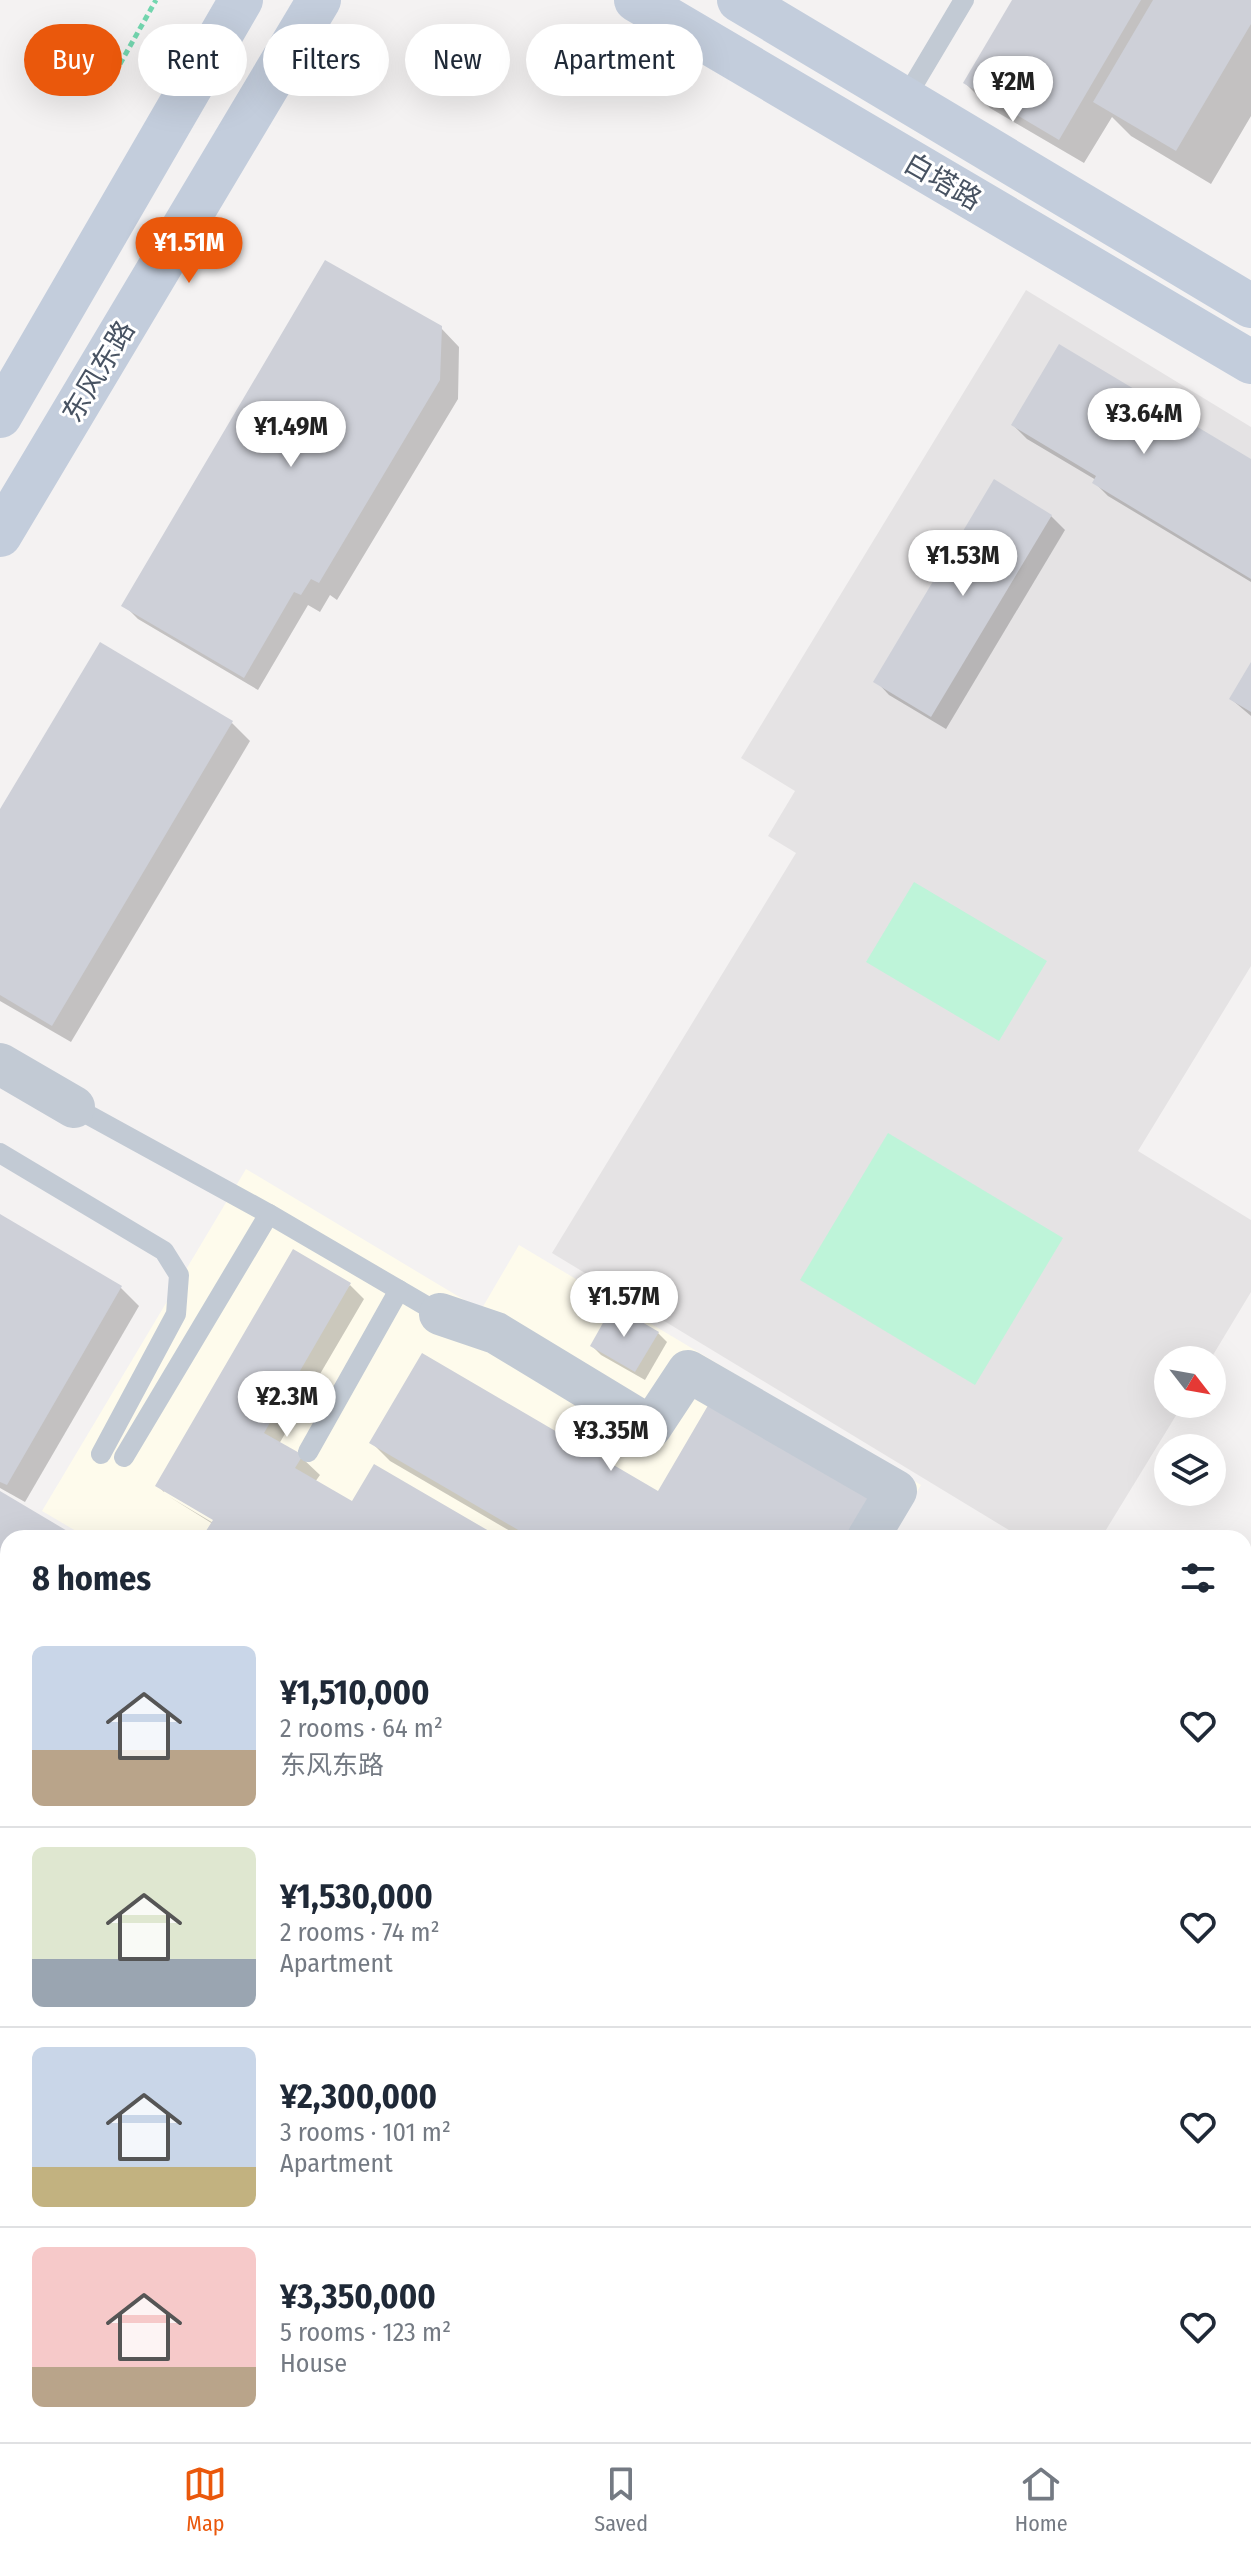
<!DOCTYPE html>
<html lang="en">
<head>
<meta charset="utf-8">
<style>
  :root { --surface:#fff; --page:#f6f6f7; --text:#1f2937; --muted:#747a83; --line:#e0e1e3; --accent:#ea580c }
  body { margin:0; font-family:"Fira Sans Condensed","Noto Sans SC",sans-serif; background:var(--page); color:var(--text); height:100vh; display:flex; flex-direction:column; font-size:30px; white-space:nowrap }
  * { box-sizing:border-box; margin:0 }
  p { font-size:26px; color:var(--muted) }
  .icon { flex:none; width:44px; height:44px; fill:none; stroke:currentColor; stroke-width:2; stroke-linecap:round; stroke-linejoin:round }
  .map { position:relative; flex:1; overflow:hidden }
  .details { position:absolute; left:0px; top:1530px; width:1252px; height:912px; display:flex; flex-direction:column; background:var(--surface); border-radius:24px 24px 0 0; box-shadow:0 8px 32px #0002 }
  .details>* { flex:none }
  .top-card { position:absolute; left:24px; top:24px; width:800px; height:72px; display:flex; gap:16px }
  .needle { width:52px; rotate:121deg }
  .fabs { position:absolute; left:1154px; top:1346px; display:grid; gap:16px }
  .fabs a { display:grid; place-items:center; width:72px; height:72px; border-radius:50%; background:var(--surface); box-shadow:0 8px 32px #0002; font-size:40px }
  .price { position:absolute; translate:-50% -68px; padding:0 18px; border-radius:28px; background:#fff; color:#222; font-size:26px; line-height:52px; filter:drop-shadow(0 2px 4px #0008) }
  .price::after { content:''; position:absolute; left:50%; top:48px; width:24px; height:18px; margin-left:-12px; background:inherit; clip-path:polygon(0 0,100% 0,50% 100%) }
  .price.active { background:var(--accent); color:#fff }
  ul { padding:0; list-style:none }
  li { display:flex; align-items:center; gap:24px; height:200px; padding:0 32px }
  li+li { border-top:2px solid var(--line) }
  li span { display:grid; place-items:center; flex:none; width:224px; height:160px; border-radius:12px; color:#555 }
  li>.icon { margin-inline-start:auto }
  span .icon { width:96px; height:96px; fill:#fffc; stroke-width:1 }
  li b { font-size:34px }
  h2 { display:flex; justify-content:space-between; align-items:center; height:96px; padding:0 32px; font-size:34px }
  .tag { padding:0 28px; border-radius:36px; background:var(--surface); box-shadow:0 8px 32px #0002; font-size:28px; line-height:72px }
  .tag.active { background:var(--accent); color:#fff }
  .dock { display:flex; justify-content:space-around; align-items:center; height:112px; border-top:2px solid var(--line); background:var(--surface); font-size:22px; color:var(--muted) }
  .dock a { display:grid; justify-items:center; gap:4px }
  .dock .active { color:var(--accent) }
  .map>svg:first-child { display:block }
</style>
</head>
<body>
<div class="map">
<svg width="1251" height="2442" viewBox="0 0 1251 2442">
  <rect width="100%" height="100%" fill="#f4f2f2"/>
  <polygon fill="#fefbec" points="246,1169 481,1310 519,1245 921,1485 889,1538 88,1538 42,1511"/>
  <polygon fill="#e5e3e4" points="1026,290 1251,427 1251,966 1138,1151 1251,1220 1251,1292 1210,1360 1168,1360 1168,1404 1183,1404 1101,1538 1022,1538 552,1253 796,853 768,836 795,791 741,758"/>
  <g fill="#bef4d9">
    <polygon points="914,882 1047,961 999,1041 866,962"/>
    <polygon points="888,1133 1063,1238 975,1385 800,1280"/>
  </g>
  <g fill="#0003">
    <polygon points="1014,0 1251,0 1251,116 1211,184 1131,136 1112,117 1084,163 990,108 965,83"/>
    <polygon points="441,328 459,347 458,399 337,600 330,595 320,612 308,605 258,690 138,619 124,605"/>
    <polygon points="1013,425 1251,461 1251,582 1108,496 1094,482 1096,480 1027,439"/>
    <polygon points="1051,516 1065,530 946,729 889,695 876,681"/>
    <polygon points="1251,665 1251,716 1231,699"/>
    <polygon points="232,723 250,741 71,1042 0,1001 0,813"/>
    <polygon points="0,1216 121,1288 139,1306 25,1502 0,1488"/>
    <polygon points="350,1285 364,1299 279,1444 301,1457 320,1475 315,1482 353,1504 497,1538 211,1538 213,1524 168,1496 215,1524 215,1519 165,1490 164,1492 158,1486"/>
    <polygon points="658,1333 667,1342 645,1380 601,1355 592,1346"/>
    <polygon points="372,1443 659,1493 885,1538 522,1538 390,1461"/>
    <polygon points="0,1493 75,1538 8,1538 8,1784 0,1779"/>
    <polygon points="435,2434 658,2434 656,2442 475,2442"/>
  </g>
  <g fill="#ced0d8">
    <polygon points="1012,0 1141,0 1059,140 963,83"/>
    <polygon points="1153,0 1251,0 1251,24 1176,151 1093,102"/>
    <polygon points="325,260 442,326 440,380 319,583 311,579 301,595 294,592 244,678 121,606"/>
    <polygon points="1059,344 1251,459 1251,579 1092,483 1096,476 1011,425"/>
    <polygon points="994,479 1052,515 931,717 873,682"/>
    <polygon points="100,642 233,721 52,1026 0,995 0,809"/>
    <polygon points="1251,662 1251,712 1229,699"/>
    <polygon points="0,1214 122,1286 7,1485 0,1482"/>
    <polygon points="293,1249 351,1283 264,1433 303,1455 295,1468 352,1501 374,1464 501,1538 210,1538 204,1534 213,1520 155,1486"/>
    <polygon points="613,1305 659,1332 635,1372 590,1346"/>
    <polygon points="422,1353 658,1491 710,1402 879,1501 857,1538 532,1538 369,1443"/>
    <polygon points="0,1491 79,1538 8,1538 8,1778 0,1774"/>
    <polygon points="509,2434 636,2434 635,2442 542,2442"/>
  </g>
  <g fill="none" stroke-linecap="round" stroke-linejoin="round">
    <polyline stroke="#73d6af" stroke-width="5" stroke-dasharray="6 4" stroke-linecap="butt" points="120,64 156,0"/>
    <g stroke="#c2cad4" stroke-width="20">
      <polyline points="905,99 964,0"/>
      <polyline points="74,1107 269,1214 124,1457"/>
      <polyline points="0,1153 164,1251 179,1275 176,1314 101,1454"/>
      <polyline points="269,1214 440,1314"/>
      <polyline points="308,1452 399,1290"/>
      <polyline points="1244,1941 1251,1929"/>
    </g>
    <g stroke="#c2cad4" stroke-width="42">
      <polyline points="0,1064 74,1107"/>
      <polyline points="440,1314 496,1333 651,1427 688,1371 896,1491 868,1538"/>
      <polyline points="1244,2011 1251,2014"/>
      <polyline points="0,2376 8,2377"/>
      <polyline points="278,2434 315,2442"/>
    </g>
    <g stroke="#c3cddc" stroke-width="44">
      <polyline points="636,0 1251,362"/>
      <polyline points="739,0 1251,306"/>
      <polyline points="0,416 241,0"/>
      <polyline points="0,535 319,0"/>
    </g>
  </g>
  <g text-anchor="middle" stroke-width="6" stroke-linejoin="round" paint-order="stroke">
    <g font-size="28" fill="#485362" stroke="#fff">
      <text transform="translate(943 181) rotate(30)" y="10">白塔路</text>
      <text transform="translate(98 371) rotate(-59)" y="10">东风东路</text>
    </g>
  </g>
</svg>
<div class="fabs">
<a><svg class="needle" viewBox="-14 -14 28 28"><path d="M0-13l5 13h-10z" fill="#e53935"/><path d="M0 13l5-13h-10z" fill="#747a83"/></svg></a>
<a><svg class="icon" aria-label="layers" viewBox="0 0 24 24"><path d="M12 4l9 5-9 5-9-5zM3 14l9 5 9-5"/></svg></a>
</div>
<b class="price" style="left:1013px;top:124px">¥2M</b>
<b class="price active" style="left:189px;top:285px">¥1.51M</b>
<b class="price" style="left:1144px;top:456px">¥3.64M</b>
<b class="price" style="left:291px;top:469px">¥1.49M</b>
<b class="price" style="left:963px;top:598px">¥1.53M</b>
<b class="price" style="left:624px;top:1339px">¥1.57M</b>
<b class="price" style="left:287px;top:1439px">¥2.3M</b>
<b class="price" style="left:611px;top:1473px">¥3.35M</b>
<div class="top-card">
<a class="tag active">Buy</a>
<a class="tag">Rent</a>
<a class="tag">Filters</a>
<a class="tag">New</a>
<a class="tag">Apartment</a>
</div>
<section class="details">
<h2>8 homes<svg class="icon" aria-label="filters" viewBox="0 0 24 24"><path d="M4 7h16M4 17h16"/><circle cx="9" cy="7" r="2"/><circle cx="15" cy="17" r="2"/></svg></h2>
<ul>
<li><span style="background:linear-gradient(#c9d6e8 65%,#b9a48a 0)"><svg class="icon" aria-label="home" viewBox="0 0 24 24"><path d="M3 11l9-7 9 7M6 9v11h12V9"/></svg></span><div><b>¥1,510,000</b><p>2 rooms · 64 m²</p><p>东风东路</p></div><svg class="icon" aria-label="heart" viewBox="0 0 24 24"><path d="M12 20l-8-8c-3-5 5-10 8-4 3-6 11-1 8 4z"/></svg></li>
<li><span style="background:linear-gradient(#dfe7d0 70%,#9aa5b1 0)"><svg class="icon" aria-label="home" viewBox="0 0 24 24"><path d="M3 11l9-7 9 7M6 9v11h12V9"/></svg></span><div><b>¥1,530,000</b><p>2 rooms · 74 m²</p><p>Apartment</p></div><svg class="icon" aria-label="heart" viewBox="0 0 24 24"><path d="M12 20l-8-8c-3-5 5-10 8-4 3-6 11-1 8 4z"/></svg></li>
<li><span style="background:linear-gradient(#c9d6e8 75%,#c2b280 0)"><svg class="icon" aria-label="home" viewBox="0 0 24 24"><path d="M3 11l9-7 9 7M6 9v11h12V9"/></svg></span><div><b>¥2,300,000</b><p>3 rooms · 101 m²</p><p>Apartment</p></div><svg class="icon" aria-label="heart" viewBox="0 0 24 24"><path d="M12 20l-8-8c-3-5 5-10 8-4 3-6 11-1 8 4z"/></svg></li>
<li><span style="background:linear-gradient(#f6c9c9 75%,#b9a48a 0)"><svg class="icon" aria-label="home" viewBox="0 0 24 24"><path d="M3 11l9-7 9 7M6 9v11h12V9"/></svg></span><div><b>¥3,350,000</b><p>5 rooms · 123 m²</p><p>House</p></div><svg class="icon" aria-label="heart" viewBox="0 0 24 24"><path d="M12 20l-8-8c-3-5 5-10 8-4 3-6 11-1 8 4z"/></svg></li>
</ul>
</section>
</div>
<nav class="dock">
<a class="active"><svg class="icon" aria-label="map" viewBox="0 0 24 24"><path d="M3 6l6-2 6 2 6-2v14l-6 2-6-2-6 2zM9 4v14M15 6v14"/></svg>Map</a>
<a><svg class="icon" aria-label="saved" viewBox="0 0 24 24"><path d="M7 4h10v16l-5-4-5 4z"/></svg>Saved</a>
<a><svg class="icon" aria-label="home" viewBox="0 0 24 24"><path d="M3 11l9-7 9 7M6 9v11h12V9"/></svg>Home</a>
</nav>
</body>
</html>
